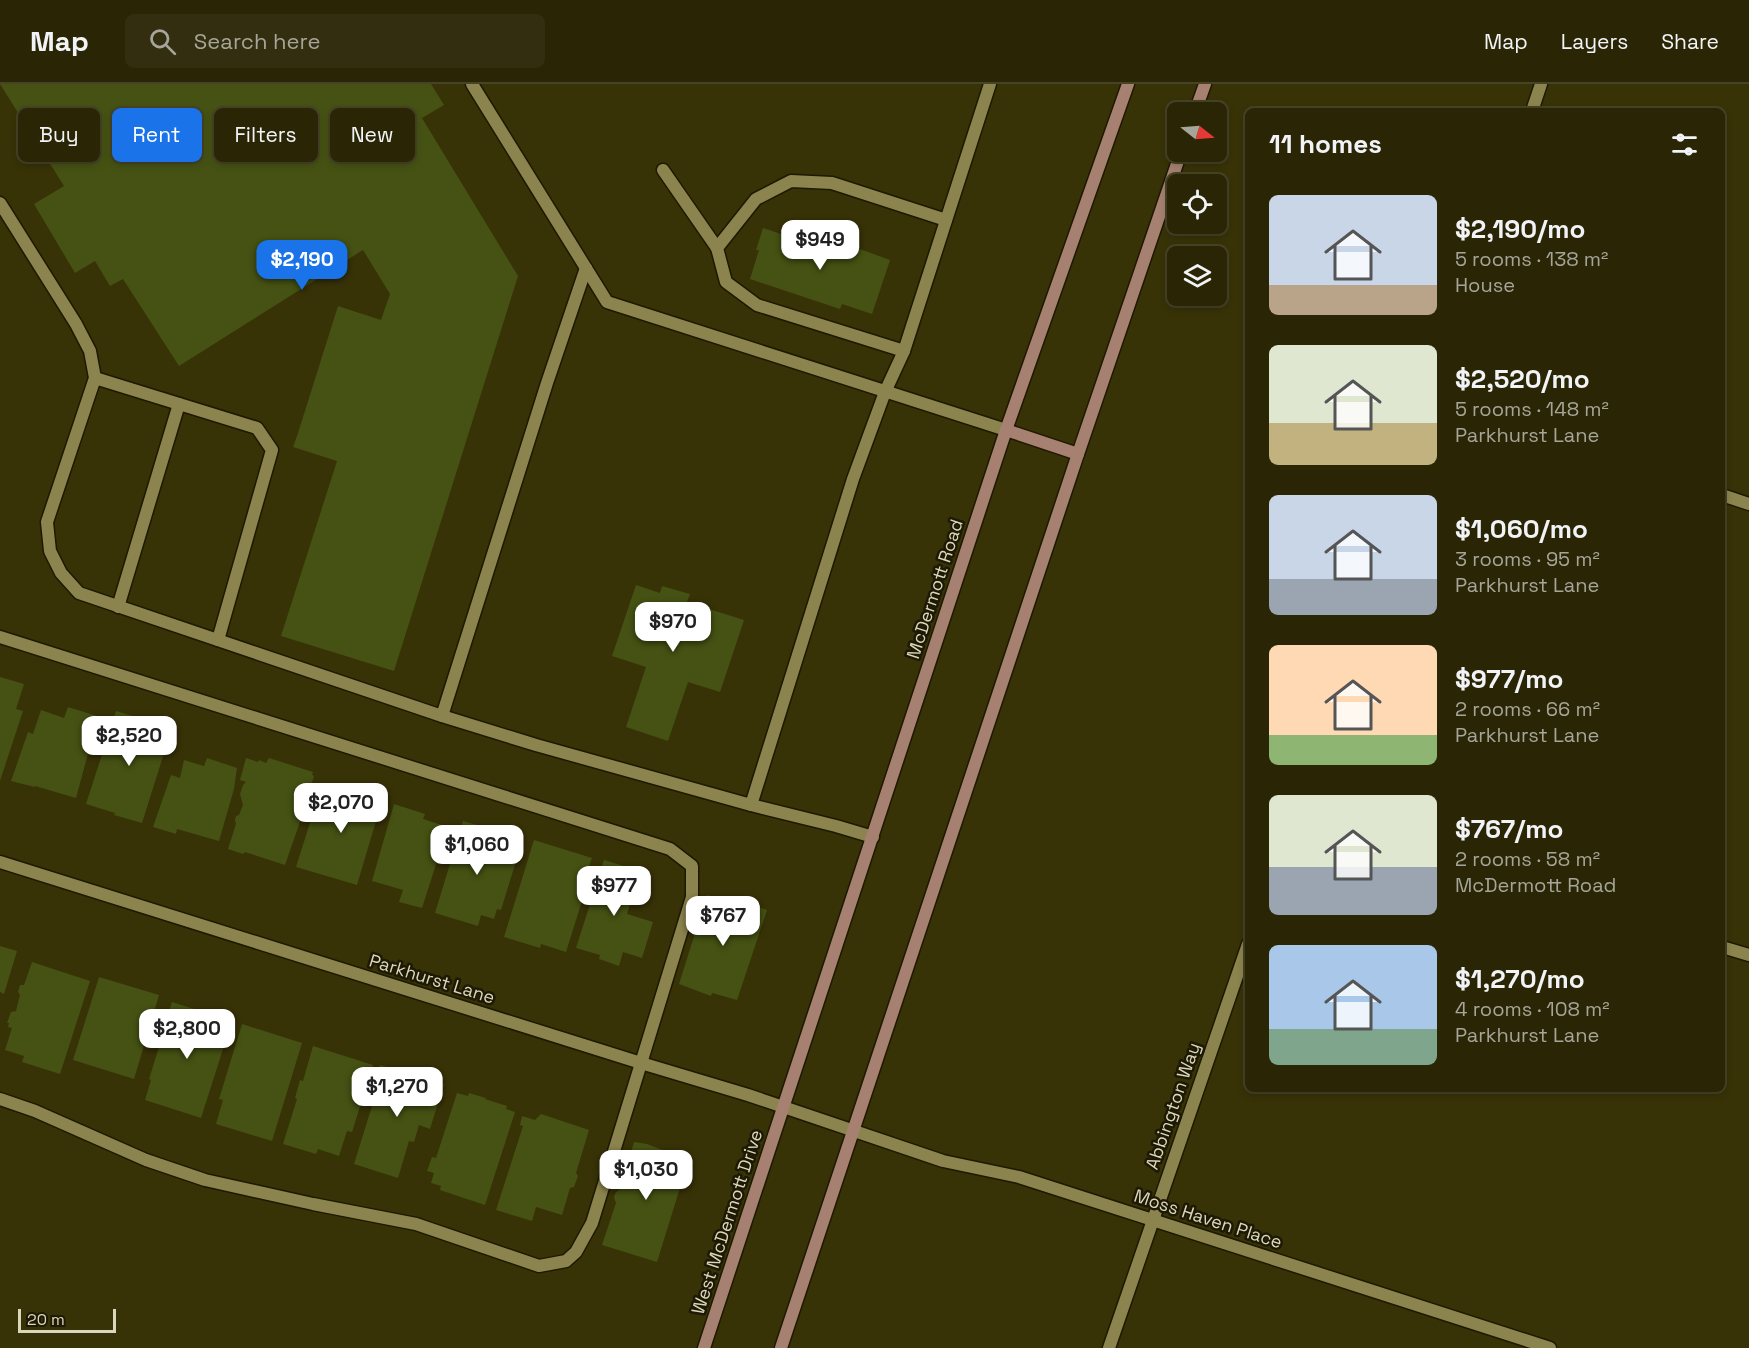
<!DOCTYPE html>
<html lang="en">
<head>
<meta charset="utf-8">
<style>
  :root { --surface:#2a2605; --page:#322e0f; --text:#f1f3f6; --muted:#a5a59a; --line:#464327; --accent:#1a73e8 }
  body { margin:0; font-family:"Space Grotesk",sans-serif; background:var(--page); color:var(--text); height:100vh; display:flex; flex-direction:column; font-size:22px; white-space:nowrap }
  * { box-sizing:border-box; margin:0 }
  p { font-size:20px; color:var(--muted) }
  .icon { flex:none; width:33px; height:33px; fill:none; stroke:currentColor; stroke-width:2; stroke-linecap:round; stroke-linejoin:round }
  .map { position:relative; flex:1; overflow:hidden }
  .details { position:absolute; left:1245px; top:24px; width:480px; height:984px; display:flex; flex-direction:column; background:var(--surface); border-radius:9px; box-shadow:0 3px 9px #0003,0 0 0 2px var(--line) }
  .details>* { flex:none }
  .top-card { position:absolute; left:18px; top:24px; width:570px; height:54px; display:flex; gap:12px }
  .needle { width:39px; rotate:107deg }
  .buttons { position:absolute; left:1167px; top:18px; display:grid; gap:12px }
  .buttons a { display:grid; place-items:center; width:60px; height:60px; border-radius:9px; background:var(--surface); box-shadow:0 3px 9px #0003,0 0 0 2px var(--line); font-size:30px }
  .scale { position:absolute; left:18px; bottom:15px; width:98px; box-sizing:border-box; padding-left:6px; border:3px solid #dbd7bb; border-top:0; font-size:16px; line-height:21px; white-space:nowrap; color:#dbd7bb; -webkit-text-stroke:4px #1d1904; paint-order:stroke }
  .price { position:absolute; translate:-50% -51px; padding:0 14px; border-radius:12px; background:#fff; color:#222; font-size:20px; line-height:39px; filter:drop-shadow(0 2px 3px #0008) }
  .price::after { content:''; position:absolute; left:50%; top:36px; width:18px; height:14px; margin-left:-9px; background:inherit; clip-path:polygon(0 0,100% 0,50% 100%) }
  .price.on { background:var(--accent); color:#fff }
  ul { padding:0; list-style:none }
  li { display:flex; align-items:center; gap:18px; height:150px; padding:0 24px }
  li span { display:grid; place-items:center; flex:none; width:168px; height:120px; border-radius:9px; color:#555 }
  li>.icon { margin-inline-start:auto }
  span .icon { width:72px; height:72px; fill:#fffc; stroke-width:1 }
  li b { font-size:26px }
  h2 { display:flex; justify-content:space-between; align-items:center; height:72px; padding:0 24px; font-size:26px }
  .pill { padding:0 21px; border-radius:9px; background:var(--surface); box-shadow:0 3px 9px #0003,0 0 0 2px var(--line); font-size:21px; line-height:54px }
  .pill.on { background:var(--accent); color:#fff }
  header { display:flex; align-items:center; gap:36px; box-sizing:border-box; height:84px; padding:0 30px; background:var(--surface); border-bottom:2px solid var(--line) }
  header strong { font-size:28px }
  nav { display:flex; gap:33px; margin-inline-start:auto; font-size:21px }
  .search { width:420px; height:54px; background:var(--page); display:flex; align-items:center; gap:15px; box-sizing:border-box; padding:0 21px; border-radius:9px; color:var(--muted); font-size:22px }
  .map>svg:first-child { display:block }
</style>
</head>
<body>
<header>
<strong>Map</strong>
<div class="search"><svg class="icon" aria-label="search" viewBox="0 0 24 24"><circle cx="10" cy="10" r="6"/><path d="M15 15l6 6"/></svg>Search here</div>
<nav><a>Map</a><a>Layers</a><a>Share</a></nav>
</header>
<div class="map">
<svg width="1749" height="1264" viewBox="0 0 1749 1264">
  <rect width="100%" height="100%" fill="#383207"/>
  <g fill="#455213">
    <polygon points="0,0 431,0 444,21 422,34 518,192 394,587 281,552 337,377 293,363 298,349 338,222 381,236 390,210 363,166 179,282 123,195 110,202 95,177 75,189 34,120 64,102"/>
    <polygon points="763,144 781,150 782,145 812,155 810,161 831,168 835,156 890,176 872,230 842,220 840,225 750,195 759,166 756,166"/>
    <polygon points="636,501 660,509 662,502 690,510 687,518 744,536 720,608 688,598 668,657 626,643 646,583 612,572"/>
    <polygon points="0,593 24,600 16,625 23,627 0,697"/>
    <polygon points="68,623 97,632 92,655 76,714 35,702 35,703 11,697 28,648 33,650 41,626 64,634"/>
    <polygon points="116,627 172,644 142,739 114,731 115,729 86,720"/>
    <polygon points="207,674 237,684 234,705 219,757 177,745 176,750 153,743 171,691 180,694 184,676 204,682"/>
    <polygon points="246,674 258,678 259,676 266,679 269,674 313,688 312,691 314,692 302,732 285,781 245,768 243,770 228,765 236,740 235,736 236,732 239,731 243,721 240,710 243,701 246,698 240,696"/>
    <polygon points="351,699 384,710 357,801 296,783 314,726 322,728 329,706 347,711"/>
    <polygon points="394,720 425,730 423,735 448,743 422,824 399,818 403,806 372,797"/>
    <polygon points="463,737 495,746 492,754 520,764 501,826 497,825 494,835 481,831 478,842 435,829"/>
    <polygon points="534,756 592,774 583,799 587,801 566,868 541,860 540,864 504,853"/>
    <polygon points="604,776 640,787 627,830 653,838 642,874 623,868 619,882 599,875 600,871 576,864"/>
    <polygon points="707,811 733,819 734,815 767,826 737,916 712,909 711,912 679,900"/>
    <polygon points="0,862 17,867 4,910 0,908"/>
    <polygon points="32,878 90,897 60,990 22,978 24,972 5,966 12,944 8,943 9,939 7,939 11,928 16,927 20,911 18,908 20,901 24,901"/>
    <polygon points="99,893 159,911 134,995 73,976"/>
    <polygon points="172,918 232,937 201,1034 145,1016 151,996 149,995 169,931 168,930"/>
    <polygon points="242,940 302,959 272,1057 216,1040 223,1016 219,1015"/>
    <polygon points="313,962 373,981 352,1048 347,1047 339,1072 318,1065 316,1070 283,1060 297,1015 295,1014 300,996 303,997"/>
    <polygon points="380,981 413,991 428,991 444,1000 430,1045 419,1041 414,1058 409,1057 398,1094 354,1080 372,1022 369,1022"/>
    <polygon points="457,1009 468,1012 469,1009 486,1014 485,1015 507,1022 506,1025 515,1028 485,1121 440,1106 441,1102 431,1099 434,1089 427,1087 432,1073 436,1074"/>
    <polygon points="541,1030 589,1046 576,1089 578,1092 574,1103 570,1104 562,1131 536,1123 532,1137 496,1126 523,1042 520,1041 522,1032 535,1036"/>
    <polygon points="634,1058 647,1060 668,1068 678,1067 689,1075 657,1178 602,1161 616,1119 614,1113 616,1108 620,1105"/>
  </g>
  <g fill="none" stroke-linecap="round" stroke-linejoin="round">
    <defs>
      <g id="lane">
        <polyline points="472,0 607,218 1006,346"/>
        <polyline points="663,86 717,164"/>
        <polyline points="0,119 76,240 90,267 95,294 47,438 50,467 61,489 79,509 442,632 536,661 751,721 836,742 873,753"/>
        <polyline points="904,267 757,221 726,198 717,164 756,115 791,97 832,99 946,136"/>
        <polyline points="95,294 257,344 272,366 218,556"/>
        <polyline points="118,523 179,320"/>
        <polyline points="0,553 670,765 692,782 692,813 592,1139 576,1168 566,1177 539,1182 416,1140 313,1120 205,1096 146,1076 35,1027 0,1015"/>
        <polyline points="442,632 547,299 586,184"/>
        <polyline points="751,721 853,395 885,308 904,267 990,0"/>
      </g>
      <g id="street">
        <polyline points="1532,27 1541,0"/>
        <polyline points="1722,411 1749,420"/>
        <polyline points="0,778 641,979 748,1011 943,1077 1019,1093 1550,1264"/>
        <polyline points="1722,863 1749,871"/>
        <polyline points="1109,1264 1248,860"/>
      </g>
      <g id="secondary">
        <polyline points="1195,28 1205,0"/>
        <polyline points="1006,346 1078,370"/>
        <polyline points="704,1264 1006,346 1128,0"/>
        <polyline points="781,1264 1078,370 1181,68"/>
      </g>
    </defs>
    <use href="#lane" stroke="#1e1900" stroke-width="15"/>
    <use href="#street" stroke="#1e1900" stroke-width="15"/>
    <use href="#secondary" stroke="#1e1900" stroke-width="15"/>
    <use href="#lane" stroke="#8c844e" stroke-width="12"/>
    <use href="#street" stroke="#8c844e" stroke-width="12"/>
    <use href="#secondary" stroke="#a68070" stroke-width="12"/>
  </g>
  <g text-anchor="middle" stroke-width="5" stroke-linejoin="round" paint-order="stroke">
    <g font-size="18" fill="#dbd7bb" stroke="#1d1904">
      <text transform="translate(935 505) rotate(-72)" y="6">McDermott Road</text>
      <text transform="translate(432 895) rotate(17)" y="6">Parkhurst Lane</text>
      <text transform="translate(1173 1022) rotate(-71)" y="6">Abbington Way</text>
      <text transform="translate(1208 1135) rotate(18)" y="6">Moss Haven Place</text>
      <text transform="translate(727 1138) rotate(-72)" y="6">West McDermott Drive</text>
    </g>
  </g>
</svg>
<div class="buttons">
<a><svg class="needle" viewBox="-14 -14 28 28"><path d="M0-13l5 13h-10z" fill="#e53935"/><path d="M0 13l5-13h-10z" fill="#a5a59a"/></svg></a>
<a><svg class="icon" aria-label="locate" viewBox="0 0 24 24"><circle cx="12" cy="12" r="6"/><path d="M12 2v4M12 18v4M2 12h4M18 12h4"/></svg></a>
<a><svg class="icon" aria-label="layers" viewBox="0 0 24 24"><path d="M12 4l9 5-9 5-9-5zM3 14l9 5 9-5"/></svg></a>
</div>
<div class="scale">20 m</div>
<b class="price" style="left:820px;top:187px">$949</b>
<b class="price on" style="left:302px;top:207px">$2,190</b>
<b class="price" style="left:673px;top:569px">$970</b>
<b class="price" style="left:129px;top:683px">$2,520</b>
<b class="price" style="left:341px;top:750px">$2,070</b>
<b class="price" style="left:477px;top:792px">$1,060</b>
<b class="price" style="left:614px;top:833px">$977</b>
<b class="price" style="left:723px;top:863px">$767</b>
<b class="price" style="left:187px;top:976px">$2,800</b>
<b class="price" style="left:397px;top:1034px">$1,270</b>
<b class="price" style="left:646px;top:1117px">$1,030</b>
<div class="top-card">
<a class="pill">Buy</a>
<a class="pill on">Rent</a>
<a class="pill">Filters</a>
<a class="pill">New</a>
</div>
<section class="details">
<h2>11 homes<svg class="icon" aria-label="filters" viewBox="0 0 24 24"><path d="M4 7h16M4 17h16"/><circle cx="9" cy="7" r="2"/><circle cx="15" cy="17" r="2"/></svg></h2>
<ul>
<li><span style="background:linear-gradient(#c9d6e8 75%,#b9a48a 0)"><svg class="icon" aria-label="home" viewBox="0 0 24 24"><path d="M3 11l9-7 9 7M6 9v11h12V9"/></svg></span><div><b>$2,190/mo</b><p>5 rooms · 138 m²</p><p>House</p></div></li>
<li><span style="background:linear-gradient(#dfe7d0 65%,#c2b280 0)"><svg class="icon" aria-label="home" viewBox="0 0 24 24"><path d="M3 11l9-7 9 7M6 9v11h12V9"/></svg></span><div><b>$2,520/mo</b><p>5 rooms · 148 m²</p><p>Parkhurst Lane</p></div></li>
<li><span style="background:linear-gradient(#c9d6e8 70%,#9aa5b1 0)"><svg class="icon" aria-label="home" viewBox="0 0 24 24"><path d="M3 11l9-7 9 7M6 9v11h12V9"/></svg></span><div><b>$1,060/mo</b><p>3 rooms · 95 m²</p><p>Parkhurst Lane</p></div></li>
<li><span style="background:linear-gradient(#ffd9b3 75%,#8fb573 0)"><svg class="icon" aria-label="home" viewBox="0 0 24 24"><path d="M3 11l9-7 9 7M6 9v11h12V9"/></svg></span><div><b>$977/mo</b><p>2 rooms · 66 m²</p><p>Parkhurst Lane</p></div></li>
<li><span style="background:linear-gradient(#dfe7d0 60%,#9aa5b1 0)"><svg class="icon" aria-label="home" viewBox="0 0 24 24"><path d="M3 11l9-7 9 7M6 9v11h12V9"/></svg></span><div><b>$767/mo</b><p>2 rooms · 58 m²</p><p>McDermott Road</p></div></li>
<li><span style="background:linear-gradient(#a9c7e8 70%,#7fa58c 0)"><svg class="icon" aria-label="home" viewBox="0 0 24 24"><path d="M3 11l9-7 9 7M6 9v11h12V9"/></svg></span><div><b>$1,270/mo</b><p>4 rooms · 108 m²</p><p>Parkhurst Lane</p></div></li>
</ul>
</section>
</div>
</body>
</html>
